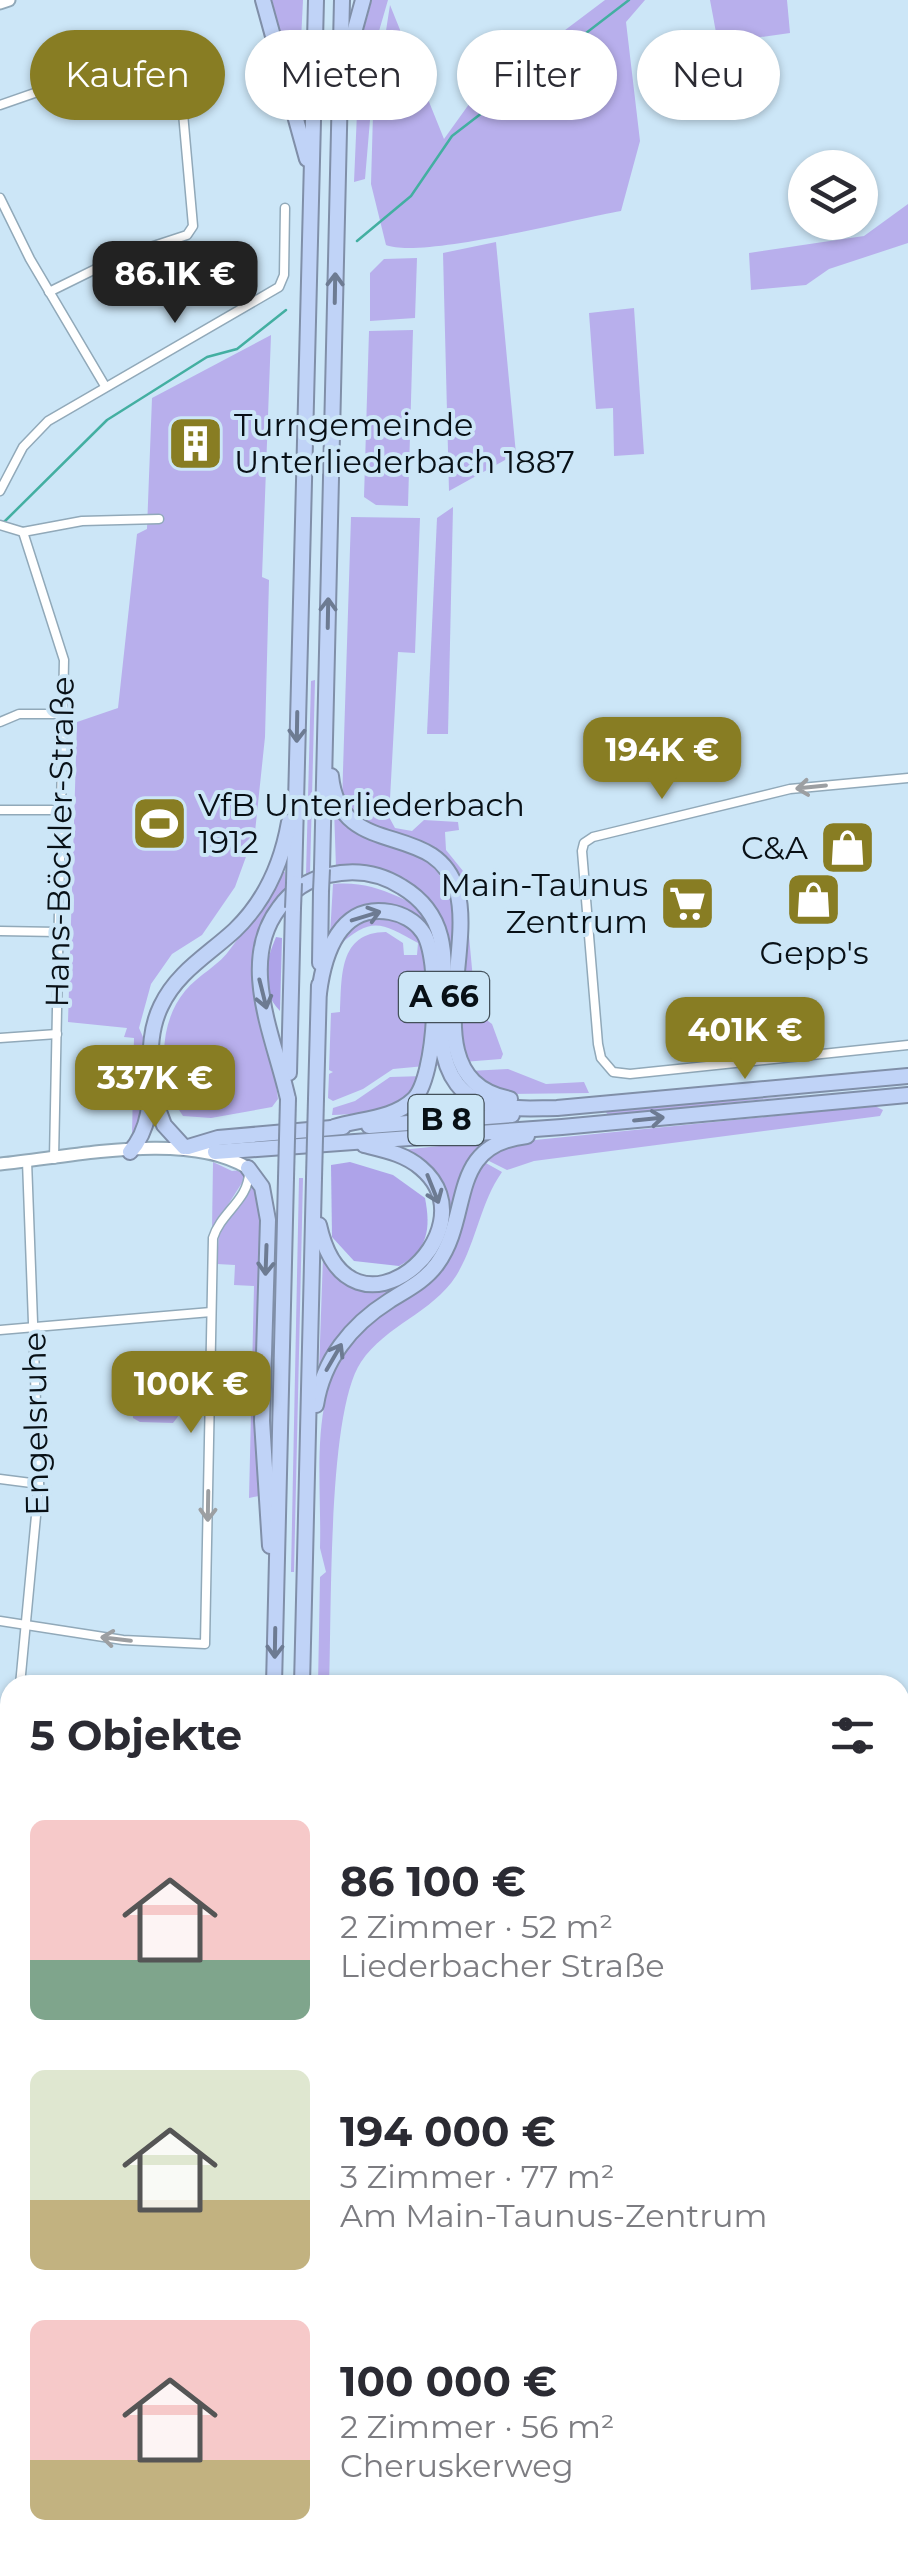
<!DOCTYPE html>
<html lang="de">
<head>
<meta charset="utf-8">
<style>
  :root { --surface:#fff; --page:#f2f2f3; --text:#2b2b33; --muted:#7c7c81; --accent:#887d23 }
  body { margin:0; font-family:Montserrat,sans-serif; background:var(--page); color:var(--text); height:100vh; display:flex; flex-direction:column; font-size:38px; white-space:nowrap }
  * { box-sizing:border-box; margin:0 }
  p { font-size:32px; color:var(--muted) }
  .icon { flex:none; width:55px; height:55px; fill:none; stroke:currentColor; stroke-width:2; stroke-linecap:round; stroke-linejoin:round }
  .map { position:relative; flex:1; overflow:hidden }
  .side { position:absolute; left:0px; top:1675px; width:910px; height:890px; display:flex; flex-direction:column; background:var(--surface); border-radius:30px 30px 0 0; box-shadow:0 2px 8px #0004 }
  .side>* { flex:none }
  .top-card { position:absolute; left:30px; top:30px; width:850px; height:90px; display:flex; gap:20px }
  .controls { position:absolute; left:788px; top:150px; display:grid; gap:20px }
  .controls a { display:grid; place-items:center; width:90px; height:90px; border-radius:50%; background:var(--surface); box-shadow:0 2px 8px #0004; font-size:50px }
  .price { position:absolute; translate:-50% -85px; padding:0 22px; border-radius:20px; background:var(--accent); color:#fff; font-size:32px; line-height:65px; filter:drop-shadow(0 2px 5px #0008) }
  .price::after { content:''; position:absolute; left:50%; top:60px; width:30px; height:22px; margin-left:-15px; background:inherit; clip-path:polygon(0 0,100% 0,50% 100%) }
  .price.current { background:#222; color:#fff }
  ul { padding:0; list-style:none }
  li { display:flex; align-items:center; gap:30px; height:250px; padding:0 30px }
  li span { display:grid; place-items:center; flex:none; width:280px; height:200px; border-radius:15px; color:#555 }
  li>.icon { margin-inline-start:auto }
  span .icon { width:120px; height:120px; fill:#fffc; stroke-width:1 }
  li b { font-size:42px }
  h2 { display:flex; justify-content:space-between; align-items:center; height:120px; padding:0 30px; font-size:42px }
  .pill { padding:0 35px; border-radius:45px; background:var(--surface); box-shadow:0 2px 8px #0004; font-size:35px; line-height:90px }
  .pill.current { background:var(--accent); color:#fff }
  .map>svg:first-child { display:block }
</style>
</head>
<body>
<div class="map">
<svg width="908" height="2565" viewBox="0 0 908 2565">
  <rect width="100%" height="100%" fill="#cce6f7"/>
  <g fill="#b8afec">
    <polygon points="272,0 303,0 298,100"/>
    <polygon points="372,0 388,0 377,38 365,179 354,182 360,43"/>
    <path d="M605 0H645L626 22 640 141 621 211C575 219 421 259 386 245L371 184 373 114 390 5 444 139 472 100Z"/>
    <polygon points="710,0 787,0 790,33 718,43"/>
    <polygon points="908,204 908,243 829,269 806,285 751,290 749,253 864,236"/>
    <polygon points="496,242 516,454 449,491 443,253"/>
    <polygon points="417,258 415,318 370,321 370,273 384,259"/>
    <polygon points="634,308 644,454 614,456 613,408 596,409 589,313"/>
    <polygon points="413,330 408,506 376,505 364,497 369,331"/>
    <polygon points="271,335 262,577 269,580 265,737 255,832 235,887 202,935 172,954 151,984 139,1028 143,1037 142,1066 138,1067 142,1071 138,1133 132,1135 134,1038 124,1037 127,1028 68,1022 77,722 118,708 137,534 147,529 152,398"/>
    <polygon points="453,507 448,734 427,734 437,518"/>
    <polygon points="351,517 420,518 415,653 398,652 389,817 395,828 412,831 424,820 458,822 459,830 445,832 446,850 463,871 476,1012 492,1024 503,1054 501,1059 463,1062 460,1048 464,938 448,864 369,828 342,802"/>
    <polygon points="315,680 310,874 306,875 311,681"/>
    <path d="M334 809C351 833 381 839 408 849 477 876 453 989 451 1049L455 1063H451L450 968 411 885 396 876 336 868Z"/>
    <path d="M282 872H285V893L256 937 278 1099 272 1107 211 1118 183 1116C158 1080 157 1025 185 991 198 975 220 965 231 948 248 925 270 902 282 872Z"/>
    <path d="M333 884C359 882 376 887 399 897 463 924 430 1013 442 1065L434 1066C438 1014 458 912 383 906 361 904 342 918 330 935Z"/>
    <path d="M366 917C453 916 428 1006 425 1066L393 1069 363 1089 333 1101 328 1098 329 1074 333 1072 329 1070 331 1013 340 1012C342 978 338 932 386 932L403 943 404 955H417L418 943C380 922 372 916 337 947L340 937Z"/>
    <polygon points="508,1069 546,1084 584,1082 589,1093 509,1094 496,1091 469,1071"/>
    <path d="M424 1076C402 1113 373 1113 332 1115L333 1108 355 1101 390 1077Z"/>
    <polygon points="805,1095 608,1115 605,1111"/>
    <polygon points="875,1106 883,1110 880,1116 534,1161 507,1170 485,1159 501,1147 525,1141"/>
    <path d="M488 1141C447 1182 461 1218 431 1263 409 1297 350 1341 319 1370L323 1257C365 1311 432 1291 442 1225 445 1209 447 1194 438 1179 430 1165 414 1158 401 1150Z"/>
    <polygon points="213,1162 232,1171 242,1170 245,1178 212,1230"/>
    <path d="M484 1162 502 1172C480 1203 476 1244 456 1276 432 1313 386 1325 361 1362 327 1412 332 1616 329 1685H318L320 1577 326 1572 320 1548C322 1479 307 1387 358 1334 382 1308 421 1297 443 1268 467 1236 462 1194 484 1162Z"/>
    <polygon points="299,1178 303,1178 294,1572 291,1572"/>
    <polygon points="253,1180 263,1213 262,1503 259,1496 249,1498 254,1286 234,1285 235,1265 217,1264 219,1231"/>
    <path d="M172 1376 182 1381C188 1398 185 1409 173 1423L140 1422 133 1418 132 1402 142 1384Z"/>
    <polygon points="0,2042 10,2043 10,2343 0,2341"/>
    <polygon points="0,2350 10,2352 10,2555 53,2555 52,2565 0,2565"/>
  </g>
  <g fill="#aea3e9">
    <path d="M276 937 282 938 280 1011C257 988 267 959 276 937Z"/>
    <path d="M350 1162 393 1175 425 1198C431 1229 428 1250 399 1266L354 1261 332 1237 331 1165Z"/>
  </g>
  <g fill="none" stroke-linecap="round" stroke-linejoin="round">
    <g stroke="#43afa1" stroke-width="2.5">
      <polyline points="357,241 411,196 452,136 629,0"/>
      <polyline points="3,523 107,420 207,357 237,349 286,310"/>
    </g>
    <defs>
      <g id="street">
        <polyline points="0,105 72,80 173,62 179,68 193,226 187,235 120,257 49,292"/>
        <polyline points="0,198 30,259 105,386"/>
        <polyline points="0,491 23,447 48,421 279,287 284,275 285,208"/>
        <polyline points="0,525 23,532 82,521 159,519"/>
        <polyline points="23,532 64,660 54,1159"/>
        <polyline points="0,722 19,714 62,714"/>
        <polyline points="908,778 790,789 593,837 584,843 582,851 598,1044 601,1058 613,1072 630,1074 908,1045"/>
        <polyline points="0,810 61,810"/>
        <polyline points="0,931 58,932"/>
        <polyline points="0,1038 57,1034"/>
        <polyline points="0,1330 211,1312"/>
        <polyline points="0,1479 39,1484"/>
        <path d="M0 1621 123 1640 205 1644 213 1238C221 1212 249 1200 249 1172"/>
        <polyline points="20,1685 39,1484 27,1161"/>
        <polyline points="0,1744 10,1744"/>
        <polyline points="0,1866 10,1866"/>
        <polyline points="0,1980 10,1981"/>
      </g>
      <g id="secondary">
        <polyline points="0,3 9,0"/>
        <path d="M0 1164C72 1157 186 1130 248 1168"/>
      </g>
      <g id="highway">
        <polyline points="263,0 307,159"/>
        <polyline points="347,58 363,0"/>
        <path d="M331 776C340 863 436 817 457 891 475 956 413 1080 510 1099"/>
        <polyline points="322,869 342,0"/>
        <polyline points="294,883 316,0"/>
        <polyline points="320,963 321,891"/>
        <path d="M319 993C324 954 340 903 390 912 402 914 415 921 422 931 442 956 437 1078 413 1100 393 1119 360 1119 334 1127"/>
        <polyline points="289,1073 293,908"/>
        <polyline points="154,1098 164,1125 184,1147"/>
        <path d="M288 1099C275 1039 237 963 279 908 291 891 309 879 329 875 355 869 380 873 402 887 482 935 414 1026 457 1084 480 1114 524 1108 557 1108L908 1076"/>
        <polyline points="316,1099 319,985"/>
        <polyline points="369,1126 512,1115"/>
        <polyline points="188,1147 218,1138 343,1127"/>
        <path d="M130 1152C167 1109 137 1055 161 1006 177 972 208 955 235 930 265 901 282 862 289 822"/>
        <polyline points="215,1152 562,1127 908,1095"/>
        <polyline points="248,1168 262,1187 268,1220 262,1421 270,1546"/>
        <path d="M319 1225C349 1360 496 1231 421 1168 405 1154 384 1150 364 1145"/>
        <path d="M316 1405C323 1360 351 1325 389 1301 406 1290 425 1281 437 1264 473 1215 446 1145 527 1136"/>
        <polyline points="274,1685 286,1178"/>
        <polyline points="302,1685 314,1178"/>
        <polyline points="251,2565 251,2555"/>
        <polyline points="276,2565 276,2555"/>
        <polyline points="291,2565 292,2555"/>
      </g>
    </defs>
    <use href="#street" stroke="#91a9b9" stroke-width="11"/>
    <use href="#secondary" stroke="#91a9b9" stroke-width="15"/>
    <use href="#highway" stroke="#808fa8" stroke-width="18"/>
    <use href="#street" stroke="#fff" stroke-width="8"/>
    <use href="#secondary" stroke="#fff" stroke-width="11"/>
    <use href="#highway" stroke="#c0d3f7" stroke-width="14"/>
    <defs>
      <g id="highway-bridge">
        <polyline points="321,891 322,869"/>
        <polyline points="293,908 294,883"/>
        <polyline points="286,1178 288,1099"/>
        <polyline points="314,1178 316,1099"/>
      </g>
    </defs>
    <use href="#highway-bridge" stroke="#808fa8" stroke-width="18" stroke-linecap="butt"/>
    <use href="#highway-bridge" stroke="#c0d3f7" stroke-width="14"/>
  </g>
  <defs><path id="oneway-shaft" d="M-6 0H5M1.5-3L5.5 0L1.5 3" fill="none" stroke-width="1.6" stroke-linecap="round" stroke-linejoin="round" transform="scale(2.5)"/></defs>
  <g stroke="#6d7b92">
    <use href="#oneway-shaft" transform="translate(335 288) rotate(-89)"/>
    <use href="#oneway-shaft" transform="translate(328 613) rotate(-89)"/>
    <use href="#oneway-shaft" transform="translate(297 727) rotate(91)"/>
    <use href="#oneway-shaft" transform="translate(366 916) rotate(-17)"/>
    <use href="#oneway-shaft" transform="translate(263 994) rotate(76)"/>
    <use href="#oneway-shaft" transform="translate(649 1119) rotate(-6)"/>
    <use href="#oneway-shaft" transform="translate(433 1189) rotate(68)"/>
    <use href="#oneway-shaft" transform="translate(266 1260) rotate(92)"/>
    <use href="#oneway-shaft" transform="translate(334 1357) rotate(-60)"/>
    <use href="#oneway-shaft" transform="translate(275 1643) rotate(91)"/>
  </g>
  <g stroke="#9c9fa2">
    <use href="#oneway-shaft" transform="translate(811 787) rotate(174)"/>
    <use href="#oneway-shaft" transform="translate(208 1506) rotate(91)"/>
    <use href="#oneway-shaft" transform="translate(116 1639) rotate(-173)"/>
  </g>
  <defs>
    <symbol id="building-square" viewBox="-11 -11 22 22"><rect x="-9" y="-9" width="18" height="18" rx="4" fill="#887d23" stroke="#cce6f7"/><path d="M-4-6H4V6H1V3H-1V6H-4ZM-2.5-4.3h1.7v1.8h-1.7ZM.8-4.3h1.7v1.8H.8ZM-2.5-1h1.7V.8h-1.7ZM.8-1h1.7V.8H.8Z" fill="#fff"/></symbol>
    <symbol id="stadium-square" viewBox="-11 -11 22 22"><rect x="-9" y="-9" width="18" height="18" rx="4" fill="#887d23" stroke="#cce6f7"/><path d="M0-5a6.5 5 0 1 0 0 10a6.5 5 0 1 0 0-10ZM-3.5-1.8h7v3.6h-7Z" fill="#fff"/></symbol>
    <symbol id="shop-square" viewBox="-11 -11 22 22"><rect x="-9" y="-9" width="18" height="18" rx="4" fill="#887d23" stroke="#cce6f7"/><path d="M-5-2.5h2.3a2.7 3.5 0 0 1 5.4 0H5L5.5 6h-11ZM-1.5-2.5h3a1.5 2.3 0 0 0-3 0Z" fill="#fff"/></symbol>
    <symbol id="supermarket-square" viewBox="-11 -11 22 22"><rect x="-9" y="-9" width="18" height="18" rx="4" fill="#887d23" stroke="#cce6f7"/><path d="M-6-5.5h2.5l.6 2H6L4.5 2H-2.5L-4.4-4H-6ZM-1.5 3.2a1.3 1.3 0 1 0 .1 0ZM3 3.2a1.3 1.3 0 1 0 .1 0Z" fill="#fff"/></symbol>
  </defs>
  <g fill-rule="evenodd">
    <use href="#building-square" x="164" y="412" width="63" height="63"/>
    <use href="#stadium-square" x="128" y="792" width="63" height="63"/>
    <use href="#shop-square" x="816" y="816" width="63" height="63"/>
    <use href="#shop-square" x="782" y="868" width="63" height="63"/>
    <use href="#supermarket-square" x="656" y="872" width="63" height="63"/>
  </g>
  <g text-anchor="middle" stroke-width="8" stroke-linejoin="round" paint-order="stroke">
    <g fill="#cce6f7" stroke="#43505a" stroke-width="2.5">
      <rect x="399" y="972" width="90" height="50" rx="8"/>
      <rect x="408.5" y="1095" width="75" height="50" rx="8"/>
    </g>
    <g font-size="30" font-weight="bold" fill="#081016">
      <text x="444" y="1007">A 66</text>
      <text x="446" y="1130">B 8</text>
    </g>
    <g font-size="32" fill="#081016" stroke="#cce6f7" text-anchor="start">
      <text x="234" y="436">Turngemeinde<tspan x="234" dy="37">Unterliederbach 1887</tspan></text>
      <text x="198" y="816">VfB Unterliederbach<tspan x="198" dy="37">1912</tspan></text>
      <text x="808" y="859" text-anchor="end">C&amp;A</text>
      <text x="648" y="896" text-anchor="end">Main-Taunus<tspan x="648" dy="37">Zentrum</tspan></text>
      <text x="814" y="964" text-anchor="middle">Gepp's</text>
    </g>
    <g font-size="32" fill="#081016" stroke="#cce6f7">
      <text transform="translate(60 842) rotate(-89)" y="11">Hans-Böckler-Straße</text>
      <text transform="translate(36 1424) rotate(-91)" y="11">Engelsruhe</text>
    </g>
  </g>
</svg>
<div class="controls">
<a><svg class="icon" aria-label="layers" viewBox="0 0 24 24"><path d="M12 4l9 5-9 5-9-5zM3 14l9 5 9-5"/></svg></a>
</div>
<b class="price current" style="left:175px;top:326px">86.1K €</b>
<b class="price" style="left:662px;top:802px">194K €</b>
<b class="price" style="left:745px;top:1082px">401K €</b>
<b class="price" style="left:155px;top:1130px">337K €</b>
<b class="price" style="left:191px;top:1436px">100K €</b>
<div class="top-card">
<a class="pill current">Kaufen</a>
<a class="pill">Mieten</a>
<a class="pill">Filter</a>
<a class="pill">Neu</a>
</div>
<section class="side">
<h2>5 Objekte<svg class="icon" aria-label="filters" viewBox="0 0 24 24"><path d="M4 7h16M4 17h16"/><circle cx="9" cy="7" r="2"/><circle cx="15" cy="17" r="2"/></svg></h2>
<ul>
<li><span style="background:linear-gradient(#f6c9c9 70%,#7fa58c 0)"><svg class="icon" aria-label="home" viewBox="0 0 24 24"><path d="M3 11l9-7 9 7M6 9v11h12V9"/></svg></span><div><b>86 100 €</b><p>2 Zimmer · 52 m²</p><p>Liederbacher Straße</p></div></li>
<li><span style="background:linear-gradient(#dfe7d0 65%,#c2b280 0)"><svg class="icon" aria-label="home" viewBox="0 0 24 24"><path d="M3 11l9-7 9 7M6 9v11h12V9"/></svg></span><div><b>194 000 €</b><p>3 Zimmer · 77 m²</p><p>Am Main-Taunus-Zentrum</p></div></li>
<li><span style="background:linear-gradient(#f6c9c9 70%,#c2b280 0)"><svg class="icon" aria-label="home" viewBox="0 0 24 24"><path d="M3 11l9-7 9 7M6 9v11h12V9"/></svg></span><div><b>100 000 €</b><p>2 Zimmer · 56 m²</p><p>Cheruskerweg</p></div></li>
</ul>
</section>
</div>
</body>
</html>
